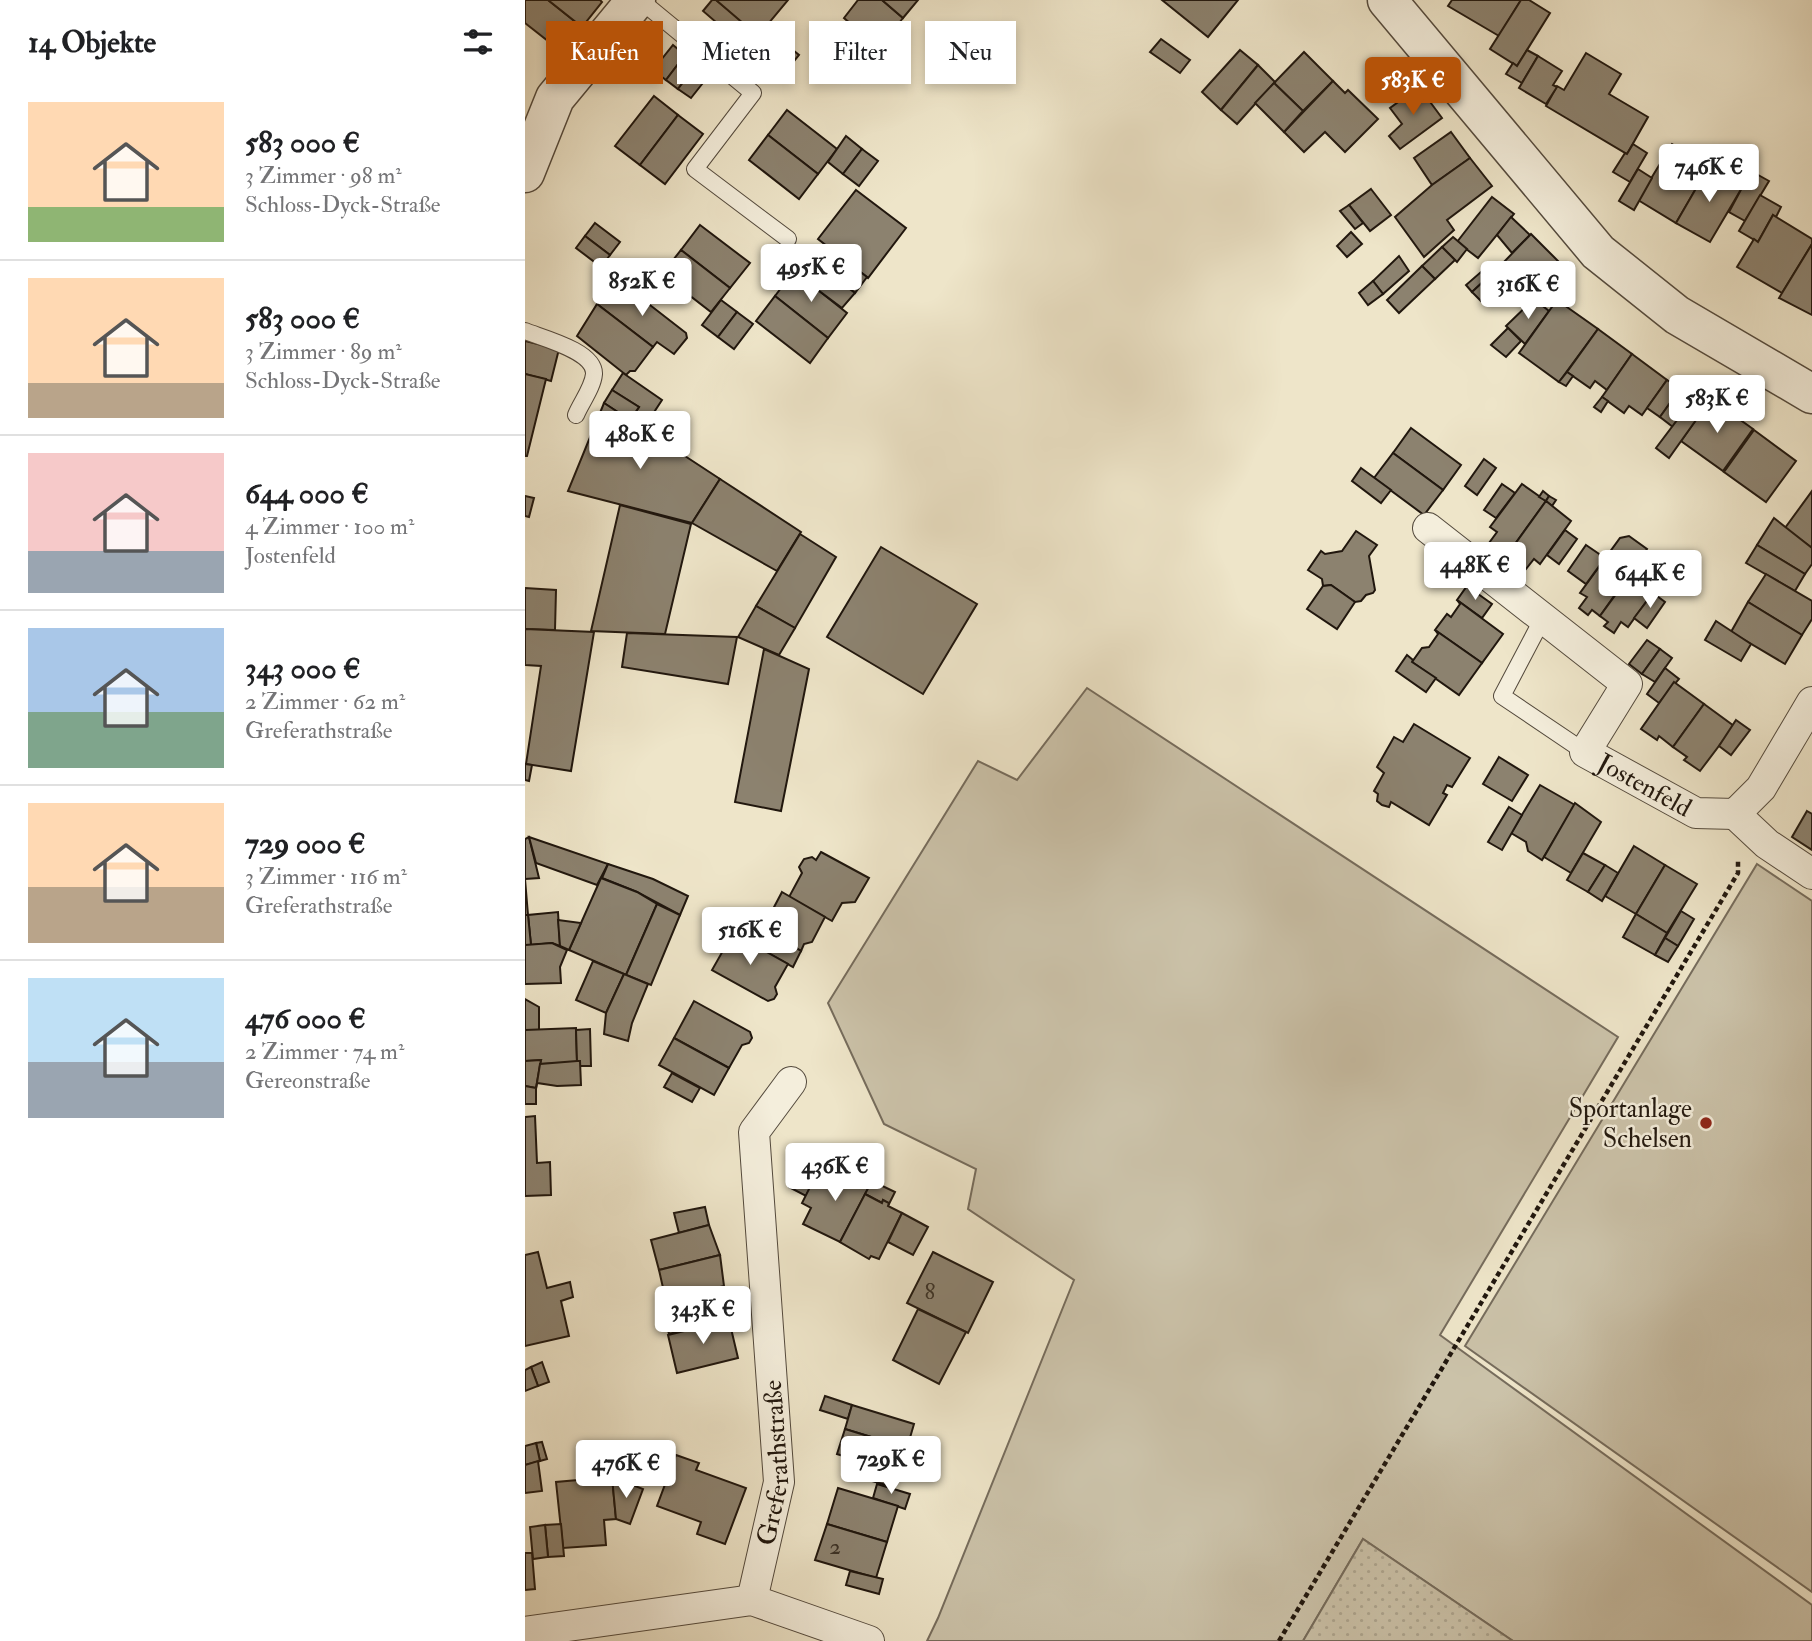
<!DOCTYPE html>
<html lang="de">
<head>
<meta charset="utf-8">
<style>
  :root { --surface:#fff; --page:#f6f6f6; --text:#202124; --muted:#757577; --line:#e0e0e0; --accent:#b45309 }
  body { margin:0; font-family:"IM FELL Double Pica",serif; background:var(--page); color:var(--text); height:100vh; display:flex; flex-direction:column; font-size:26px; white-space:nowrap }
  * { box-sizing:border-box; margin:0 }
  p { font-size:23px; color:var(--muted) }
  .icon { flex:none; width:38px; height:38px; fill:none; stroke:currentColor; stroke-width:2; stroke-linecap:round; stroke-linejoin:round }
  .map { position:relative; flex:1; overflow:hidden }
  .drawer { display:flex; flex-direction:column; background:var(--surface); width:525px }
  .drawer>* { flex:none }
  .top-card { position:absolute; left:21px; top:21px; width:665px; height:63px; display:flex; gap:14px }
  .price { position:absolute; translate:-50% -60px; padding:0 16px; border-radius:7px; background:#fff; color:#222; font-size:23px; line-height:46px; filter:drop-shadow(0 2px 4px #0008) }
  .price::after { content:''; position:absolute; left:50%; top:42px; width:21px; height:16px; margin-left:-10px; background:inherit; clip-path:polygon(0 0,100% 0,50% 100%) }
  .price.active { background:var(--accent); color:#fff }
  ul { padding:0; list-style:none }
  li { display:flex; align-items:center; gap:21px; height:175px; padding:0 28px }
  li+li { border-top:2px solid var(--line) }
  li span { display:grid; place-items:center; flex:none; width:196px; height:140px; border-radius:0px; color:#555 }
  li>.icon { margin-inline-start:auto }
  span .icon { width:84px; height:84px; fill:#fffc; stroke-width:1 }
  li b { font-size:30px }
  h2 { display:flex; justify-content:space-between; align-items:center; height:84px; padding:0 28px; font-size:30px }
  .tag { padding:0 24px; border-radius:0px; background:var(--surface); box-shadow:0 4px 10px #0003; font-size:24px; line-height:63px }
  .tag.active { background:var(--accent); color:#fff }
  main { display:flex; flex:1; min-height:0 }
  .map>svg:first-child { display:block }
</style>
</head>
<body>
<main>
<section class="drawer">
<h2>14 Objekte<svg class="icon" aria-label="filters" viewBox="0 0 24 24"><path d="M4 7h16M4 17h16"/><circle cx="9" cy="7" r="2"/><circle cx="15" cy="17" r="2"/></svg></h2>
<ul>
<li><span style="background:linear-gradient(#ffd9b3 75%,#8fb573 0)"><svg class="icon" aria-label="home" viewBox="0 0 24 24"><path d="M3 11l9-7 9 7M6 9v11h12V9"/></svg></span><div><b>583 000 €</b><p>3 Zimmer · 98 m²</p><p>Schloss-Dyck-Straße</p></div></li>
<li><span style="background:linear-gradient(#ffd9b3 75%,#b9a48a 0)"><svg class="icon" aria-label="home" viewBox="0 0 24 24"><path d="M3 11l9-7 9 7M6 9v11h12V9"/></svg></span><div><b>583 000 €</b><p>3 Zimmer · 89 m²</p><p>Schloss-Dyck-Straße</p></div></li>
<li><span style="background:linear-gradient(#f6c9c9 70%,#9aa5b1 0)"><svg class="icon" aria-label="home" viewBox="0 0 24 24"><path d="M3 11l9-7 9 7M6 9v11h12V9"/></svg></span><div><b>644 000 €</b><p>4 Zimmer · 100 m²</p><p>Jostenfeld</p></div></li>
<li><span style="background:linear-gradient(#a9c7e8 60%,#7fa58c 0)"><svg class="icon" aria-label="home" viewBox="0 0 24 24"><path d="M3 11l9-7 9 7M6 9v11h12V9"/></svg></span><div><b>343 000 €</b><p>2 Zimmer · 62 m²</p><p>Greferathstraße</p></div></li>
<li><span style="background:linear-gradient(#ffd9b3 60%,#b9a48a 0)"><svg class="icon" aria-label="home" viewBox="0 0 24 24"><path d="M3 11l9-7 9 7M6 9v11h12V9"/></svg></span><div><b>729 000 €</b><p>3 Zimmer · 116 m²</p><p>Greferathstraße</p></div></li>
<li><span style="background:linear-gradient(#bfe0f5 60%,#9aa5b1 0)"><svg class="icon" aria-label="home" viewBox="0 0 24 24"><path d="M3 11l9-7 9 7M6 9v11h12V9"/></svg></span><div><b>476 000 €</b><p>2 Zimmer · 74 m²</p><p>Gereonstraße</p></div></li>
</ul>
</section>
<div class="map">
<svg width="1287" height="1641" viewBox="0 0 1287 1641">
  <defs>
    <pattern id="park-dots" width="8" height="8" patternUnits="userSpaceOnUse" patternTransform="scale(1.75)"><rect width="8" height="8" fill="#cbc2a9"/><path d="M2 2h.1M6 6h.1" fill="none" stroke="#aea690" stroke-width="1.8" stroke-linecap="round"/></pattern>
  </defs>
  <rect width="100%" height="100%" fill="#eee5c9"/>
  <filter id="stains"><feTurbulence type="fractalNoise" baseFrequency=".00286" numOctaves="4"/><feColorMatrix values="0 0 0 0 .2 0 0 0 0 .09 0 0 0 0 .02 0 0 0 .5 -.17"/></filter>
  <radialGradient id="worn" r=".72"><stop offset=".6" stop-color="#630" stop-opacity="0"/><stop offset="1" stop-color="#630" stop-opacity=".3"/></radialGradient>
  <g fill="#cbc2a9" stroke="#766c5c" stroke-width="2">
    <polygon points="562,688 1093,1037 915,1335 1287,1605 1287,1641 988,1641 838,1539 778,1641 402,1641 413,1618 549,1280 443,1209 451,1169 359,1124 303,1003 453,761 492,780"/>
    <polygon points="1232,864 1287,901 1287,1592 940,1346"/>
  </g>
  <polygon fill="url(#park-dots)" stroke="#766c5c" stroke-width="2" points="838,1539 988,1641 778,1641"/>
  <g fill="#8c826f" stroke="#21170e" stroke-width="2">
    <polygon points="0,0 23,0 57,27 37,52 0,23"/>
    <polygon points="23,0 75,0 77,2 57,27"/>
    <polygon points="187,0 191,0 247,45 235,60 178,11"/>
    <polygon points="191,0 263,0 233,36"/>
    <polygon points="333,0 357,0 378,18 354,48 319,18"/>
    <polygon points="357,0 393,0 378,18"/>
    <polygon points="637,0 713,0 683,37"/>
    <polygon points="927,0 996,0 974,36 923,6"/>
    <polygon points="996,0 1004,0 1025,13 992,66 965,49"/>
    <polygon points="253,38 274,55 257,76 236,58"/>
    <polygon points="636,39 665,60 655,73 625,52"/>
    <polygon points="148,45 160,55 141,80 128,70"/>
    <polygon points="715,50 733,65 696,110 677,92"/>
    <polygon points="1002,50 1013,56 997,83 981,74 988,63 992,66"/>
    <polygon points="779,52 808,81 778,111 749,83"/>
    <polygon points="1061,53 1096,74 1084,94 1123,117 1102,154 1021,106 1032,86 1039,90"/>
    <polygon points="160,55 172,64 153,89 141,80"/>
    <polygon points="1013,56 1037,71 1028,85 1032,87 1021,104 994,88"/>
    <polygon points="172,64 185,74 166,98 153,89"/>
    <polygon points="733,65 750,82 712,124 696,110"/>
    <polygon points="808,81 820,93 823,90 853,119 820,152 800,132 779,152 759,132"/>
    <polygon points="749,83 778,111 759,132 730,103"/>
    <polygon points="894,87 917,118 875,149 864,136 877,124 865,108"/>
    <polygon points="129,96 153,115 115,165 90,146"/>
    <polygon points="262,110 312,149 293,174 243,135"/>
    <polygon points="153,115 178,134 140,184 115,165"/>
    <polygon points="926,132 945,158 907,185 889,158"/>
    <polygon points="243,135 293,174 274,199 224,160"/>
    <polygon points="321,136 337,149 318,174 303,162"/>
    <polygon points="1108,144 1122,153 1105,182 1088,172 1100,153 1102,154"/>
    <polygon points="1147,144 1184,166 1151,223 1113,200"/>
    <polygon points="337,149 353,161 334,186 318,174"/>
    <polygon points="945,158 967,186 922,220 929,230 899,257 870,217 907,185"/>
    <polygon points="1184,166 1218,186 1185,242 1151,223"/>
    <polygon points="1113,169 1127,178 1109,210 1094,201"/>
    <polygon points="1226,171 1244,181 1220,221 1204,212"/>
    <polygon points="846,189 866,215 845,231 824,205"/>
    <polygon points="331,190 381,228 343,278 293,239"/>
    <polygon points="1235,195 1256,207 1251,217 1248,215 1233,242 1214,231"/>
    <polygon points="967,197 989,214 953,258 932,242"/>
    <polygon points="824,205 838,223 830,229 815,211"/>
    <polygon points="1248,215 1287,239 1287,244 1257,293 1212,267 1229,239 1233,242"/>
    <polygon points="986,217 1005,235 987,253 972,235"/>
    <polygon points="70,223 95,242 85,255 60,236"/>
    <polygon points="175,225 225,263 205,288 156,250"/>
    <polygon points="826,232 837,244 822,257 812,246"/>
    <polygon points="1006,234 1039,267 1009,299 976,265"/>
    <polygon points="60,236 85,255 76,267 51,248"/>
    <polygon points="928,237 942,249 932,262 917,247"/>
    <polygon points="1287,244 1287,315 1254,298"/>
    <polygon points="917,247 930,260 910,279 897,266"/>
    <polygon points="156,250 205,288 186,312 137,274"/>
    <polygon points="874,256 884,271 858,294 848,281"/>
    <polygon points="317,258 342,277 330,293 305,274"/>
    <polygon points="964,265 970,271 947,292 941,285"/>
    <polygon points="976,265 987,276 977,286 977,289 960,305 947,292"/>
    <polygon points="897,266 910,279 874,313 862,300"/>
    <polygon points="269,271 322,313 303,338 250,296"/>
    <polygon points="305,274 330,293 317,308 293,290"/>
    <polygon points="94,281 161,333 162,338 149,354 132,342 128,347 72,304 80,294 85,293"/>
    <polygon points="848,281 858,294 843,305 834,293"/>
    <polygon points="250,296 303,338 285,363 231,321"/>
    <polygon points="1009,299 1024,311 1000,344 981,326"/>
    <polygon points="196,300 212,312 193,337 177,325"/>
    <polygon points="1032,300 1073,329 1034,382 994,353"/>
    <polygon points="72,304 128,347 110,371 105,371 101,375 52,336"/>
    <polygon points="212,312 228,324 209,349 193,337"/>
    <polygon points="983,328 996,341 981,357 966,345"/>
    <polygon points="1073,329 1107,354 1082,390 1070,381 1065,388 1042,372"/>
    <polygon points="0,341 34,349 26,381 0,374"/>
    <polygon points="1107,354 1142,380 1117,415 1104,406 1099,413 1077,397"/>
    <polygon points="1042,372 1048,376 1041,386 1034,382"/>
    <polygon points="98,373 137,400 118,429 105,420 114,407 87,390"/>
    <polygon points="0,374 21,379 2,456 0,456"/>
    <polygon points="1142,380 1155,389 1135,417 1122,408"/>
    <polygon points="1155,389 1168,398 1148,427 1135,417"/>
    <polygon points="87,390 114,407 105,420 79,403"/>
    <polygon points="1077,397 1083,401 1076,412 1069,407"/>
    <polygon points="1186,399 1228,429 1198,471 1156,441"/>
    <polygon points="79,403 195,479 167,523 43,491"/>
    <polygon points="1159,411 1171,420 1144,458 1131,448"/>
    <polygon points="886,428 936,465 918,490 868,453"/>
    <polygon points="1229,430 1271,461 1241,502 1199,472"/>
    <polygon points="868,453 918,490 899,515 849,478"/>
    <polygon points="959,459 971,468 952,495 940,486"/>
    <polygon points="836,468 866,490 856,503 827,481"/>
    <polygon points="195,479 276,532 252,571 167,523"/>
    <polygon points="977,484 990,493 971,518 959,510"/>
    <polygon points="997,484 1021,501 985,551 977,545 973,550 964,543 972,532 965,527"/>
    <polygon points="1018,491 1024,496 1021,501 1014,497"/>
    <polygon points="1287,491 1287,548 1260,528"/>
    <polygon points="0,496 9,498 4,517 0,516"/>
    <polygon points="1024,496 1031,500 1027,506 1021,501"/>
    <polygon points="1021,501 1046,521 1015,564 1009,559 1001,569 991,563 995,558 985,551"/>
    <polygon points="95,505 166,524 140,634 66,631"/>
    <polygon points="1249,518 1287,548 1287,564 1280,574 1232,545"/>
    <polygon points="1040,530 1052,539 1034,564 1022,555"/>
    <polygon points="831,531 852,545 844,556 850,590 848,593 841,595 836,601 830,602 806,585 798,586 797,579 783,570 796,551 800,554 817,551"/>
    <polygon points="275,534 311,557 270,628 231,606"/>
    <polygon points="1104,536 1122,549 1075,616 1067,610 1063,615 1054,608 1062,597 1055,593 1095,538"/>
    <polygon points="1061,545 1080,558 1061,584 1043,571"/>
    <polygon points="1232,545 1280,574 1270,591 1221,563"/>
    <polygon points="356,547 452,604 398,694 302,637"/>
    <polygon points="1114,561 1121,565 1117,572 1111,567"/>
    <polygon points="1111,567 1134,584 1103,627 1096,622 1089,633 1079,626 1083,622 1075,616"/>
    <polygon points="1241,574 1287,601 1287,619 1277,635 1223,602"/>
    <polygon points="806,585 830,602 812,629 782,609 798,586"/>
    <polygon points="942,586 967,604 957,618 932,600"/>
    <polygon points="0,588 31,590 30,630 0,629"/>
    <polygon points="1128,593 1140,602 1122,628 1109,618"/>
    <polygon points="932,600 978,634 957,663 910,630 922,614 926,617 935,604"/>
    <polygon points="1223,602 1277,635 1260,664 1206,632"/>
    <polygon points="231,606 270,628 254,655 213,637"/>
    <polygon points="1191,621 1226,644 1216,661 1180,640"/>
    <polygon points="0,629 69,632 46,771 1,764 16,666 0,665"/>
    <polygon points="910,630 957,663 934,695 887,662 897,648 904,647 913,634"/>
    <polygon points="102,633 212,637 203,684 97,667"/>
    <polygon points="1122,640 1135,649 1117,674 1104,664"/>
    <polygon points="239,649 284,669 256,811 210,802"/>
    <polygon points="1135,649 1147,658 1130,682 1117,674"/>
    <polygon points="882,655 888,660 887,662 911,678 901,692 871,671"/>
    <polygon points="1140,668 1154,679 1134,703 1122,694"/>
    <polygon points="1149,682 1179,704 1148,747 1134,736 1132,740 1116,729"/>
    <polygon points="1179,704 1209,726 1175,771 1159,760 1162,757 1148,747"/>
    <polygon points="1211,720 1225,730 1206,755 1194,746"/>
    <polygon points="889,724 945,758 927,787 922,785 918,793 922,795 904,825 866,802 864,807 857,805 852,801 853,794 849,791 859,773 852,767 869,737 878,742"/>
    <polygon points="974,757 1003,775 987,801 958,784"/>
    <polygon points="0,764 7,765 4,781 0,780"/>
    <polygon points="1015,785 1050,805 1017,860 1003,851 1001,842 986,833"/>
    <polygon points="1050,803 1076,822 1046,873 1019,857"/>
    <polygon points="984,807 997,815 977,850 963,842"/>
    <polygon points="1282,811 1287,814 1287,850 1267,837"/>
    <polygon points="4,837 14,878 0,879 3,915 0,915 0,839"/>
    <polygon points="4,837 83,864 72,885 11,863"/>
    <polygon points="1109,846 1140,865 1111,914 1080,896"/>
    <polygon points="296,852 344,878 330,902 317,903 307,921 264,897 277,873 274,867 279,859 287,857 291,860"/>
    <polygon points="1058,853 1080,865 1063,892 1042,880"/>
    <polygon points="83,864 128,879 163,896 155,915 112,892 77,878"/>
    <polygon points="1080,865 1093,873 1077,901 1063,892"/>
    <polygon points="1140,865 1172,884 1142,933 1111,914"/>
    <polygon points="76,878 112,892 132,904 101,975 44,950"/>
    <polygon points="257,892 300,917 287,942 279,944 276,951 237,930"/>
    <polygon points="132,904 155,915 126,985 101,975"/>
    <polygon points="1156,911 1169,919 1153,946 1140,938"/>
    <polygon points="33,912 35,946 27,943 6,945 3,915"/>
    <polygon points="1111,914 1142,933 1130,955 1098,937"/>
    <polygon points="0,915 3,915 6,945 0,945"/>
    <polygon points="33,920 56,923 44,950 35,946"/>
    <polygon points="228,923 276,951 268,967 220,940"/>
    <polygon points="208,933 263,964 250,987 252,994 249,999 243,1001 187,970"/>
    <polygon points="1140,938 1153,946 1143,962 1130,955"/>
    <polygon points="27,943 42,950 35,967 36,983 0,984 0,945"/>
    <polygon points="68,961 99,974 81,1013 51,1000"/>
    <polygon points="99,974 123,984 107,1023 103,1041 79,1034 81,1013"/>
    <polygon points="0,999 14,1007 14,1030 0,1030"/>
    <polygon points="169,1001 225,1032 227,1038 224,1043 217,1045 204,1068 149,1038"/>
    <polygon points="51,1028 52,1063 15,1064 16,1060 0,1061 0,1030"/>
    <polygon points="65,1029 66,1066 55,1066 55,1061 52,1061 51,1030"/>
    <polygon points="149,1038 204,1068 189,1095 134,1065"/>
    <polygon points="16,1060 11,1088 0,1086 0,1061"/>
    <polygon points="52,1061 55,1061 56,1085 32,1086 12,1083 11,1089 15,1064"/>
    <polygon points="147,1073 175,1088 167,1102 139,1087"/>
    <polygon points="0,1086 11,1088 11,1104 0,1104"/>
    <polygon points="10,1116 12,1163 25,1162 26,1195 0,1196 0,1117"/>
    <polygon points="278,1160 296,1168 281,1196 264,1187 262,1161"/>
    <polygon points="324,1169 347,1181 315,1242 278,1224 286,1208 277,1203 293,1171 317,1182"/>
    <polygon points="347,1181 370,1192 364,1204 358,1200 357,1203 340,1194"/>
    <polygon points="340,1194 357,1203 358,1200 364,1203 363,1206 377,1213 354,1259 346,1256 344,1259 315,1242"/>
    <polygon points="180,1207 184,1225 154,1233 149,1213"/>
    <polygon points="377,1213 403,1227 388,1255 363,1242"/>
    <polygon points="184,1225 195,1255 134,1270 126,1240"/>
    <polygon points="13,1252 22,1288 45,1282 48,1297 36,1301 44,1336 0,1346 0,1255"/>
    <polygon points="408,1252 468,1282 443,1333 382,1303"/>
    <polygon points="195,1255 199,1286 141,1301 134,1270"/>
    <polygon points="176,1293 180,1308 140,1318 136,1301"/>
    <polygon points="180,1308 184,1324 144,1334 140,1318"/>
    <polygon points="393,1309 441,1332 414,1384 368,1360"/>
    <polygon points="204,1320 213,1358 152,1373 143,1335"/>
    <polygon points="17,1362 24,1382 13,1386 6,1367"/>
    <polygon points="6,1367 13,1386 0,1391 0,1370"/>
    <polygon points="300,1396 327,1405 323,1419 295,1410"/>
    <polygon points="327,1405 389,1424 382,1448 320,1429"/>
    <polygon points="320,1429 382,1448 374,1473 312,1454"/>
    <polygon points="17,1442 22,1459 15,1461 11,1443"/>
    <polygon points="11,1443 15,1461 0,1465 0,1446"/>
    <polygon points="151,1455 174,1463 171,1470 221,1488 200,1544 172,1534 176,1522 132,1506"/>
    <polygon points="13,1461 17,1491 0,1493 0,1465"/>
    <polygon points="341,1464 369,1472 364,1486 337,1478"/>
    <polygon points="87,1477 91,1519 79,1520 81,1545 38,1548 31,1482"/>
    <polygon points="87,1477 118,1489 105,1524 91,1519"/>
    <polygon points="352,1484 385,1494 380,1509 348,1498"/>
    <polygon points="313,1488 373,1506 362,1542 302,1524"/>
    <polygon points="36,1524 39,1556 23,1557 20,1525"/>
    <polygon points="302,1524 362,1542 351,1578 290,1560"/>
    <polygon points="20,1525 23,1557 8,1559 5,1527"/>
    <polygon points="0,1553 7,1553 10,1589 0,1590"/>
    <polygon points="325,1571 358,1579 354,1594 321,1585"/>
  </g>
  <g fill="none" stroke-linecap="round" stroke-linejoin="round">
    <defs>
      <g id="service">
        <polyline points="115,0 228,93 170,169 263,239"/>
        <path d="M0 331C17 338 70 351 69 374 68 387 56 403 51 415"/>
        <polyline points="1018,618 977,696 1060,752"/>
      </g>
      <g id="minor">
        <path id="s1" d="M903 528 1102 684 1060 752 1171 813 1210 814 1236 788 1287 702"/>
        <polyline points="1210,814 1242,844 1287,874"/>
        <path id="s2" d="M227 1600 254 1482 229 1132 266 1082"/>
        <polyline points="0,1632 227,1600 344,1641"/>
      </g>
      <g id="tertiary">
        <polyline points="862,0 1073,252 1152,315 1287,394"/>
        <polyline points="0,173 30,98 111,0"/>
      </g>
    </defs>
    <use href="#service" stroke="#544a3d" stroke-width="18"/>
    <use href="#minor" stroke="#544a3d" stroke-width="32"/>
    <use href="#tertiary" stroke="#544a3d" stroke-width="41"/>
    <polyline stroke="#21170e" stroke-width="4.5" stroke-dasharray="5 3.5" stroke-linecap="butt" points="754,1641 1213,873 1213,860"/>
    <use href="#service" stroke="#f4eedc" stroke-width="16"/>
    <use href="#minor" stroke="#f4eedc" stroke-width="30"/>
    <use href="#tertiary" stroke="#f4eedc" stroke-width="38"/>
  </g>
  <circle fill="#8f2418" stroke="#f4eedc" stroke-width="2.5" cx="1181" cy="1123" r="7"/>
  <g text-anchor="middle" stroke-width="5" stroke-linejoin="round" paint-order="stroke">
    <g font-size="23" fill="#3c3226">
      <text x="405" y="1299">8</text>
      <text x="310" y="1554">2</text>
    </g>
    <g font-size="26" fill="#21170e" stroke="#f4eedc">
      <text dy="9" stroke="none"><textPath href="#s1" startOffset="401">Jostenfeld</textPath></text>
      <text dy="9" stroke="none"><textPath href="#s2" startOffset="140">Greferathstraße</textPath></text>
    </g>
    <g font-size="26" fill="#21170e" stroke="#f4eedc" text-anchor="end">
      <text x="1167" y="1117">Sportanlage<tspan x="1167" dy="30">Schelsen</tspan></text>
    </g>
  </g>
  <rect width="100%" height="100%" filter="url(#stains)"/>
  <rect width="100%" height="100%" fill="url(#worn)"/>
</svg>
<b class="price active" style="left:888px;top:117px">583K €</b>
<b class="price" style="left:1184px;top:204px">746K €</b>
<b class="price" style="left:286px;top:304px">495K €</b>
<b class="price" style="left:117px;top:318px">852K €</b>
<b class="price" style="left:1003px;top:321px">316K €</b>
<b class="price" style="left:1192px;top:435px">583K €</b>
<b class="price" style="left:115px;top:471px">480K €</b>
<b class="price" style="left:950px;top:602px">448K €</b>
<b class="price" style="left:1125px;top:610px">644K €</b>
<b class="price" style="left:225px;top:967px">516K €</b>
<b class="price" style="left:310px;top:1203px">436K €</b>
<b class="price" style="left:178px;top:1346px">343K €</b>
<b class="price" style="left:366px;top:1496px">729K €</b>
<b class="price" style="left:101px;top:1500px">476K €</b>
<div class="top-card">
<a class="tag active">Kaufen</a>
<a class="tag">Mieten</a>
<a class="tag">Filter</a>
<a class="tag">Neu</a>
</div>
</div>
</main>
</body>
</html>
